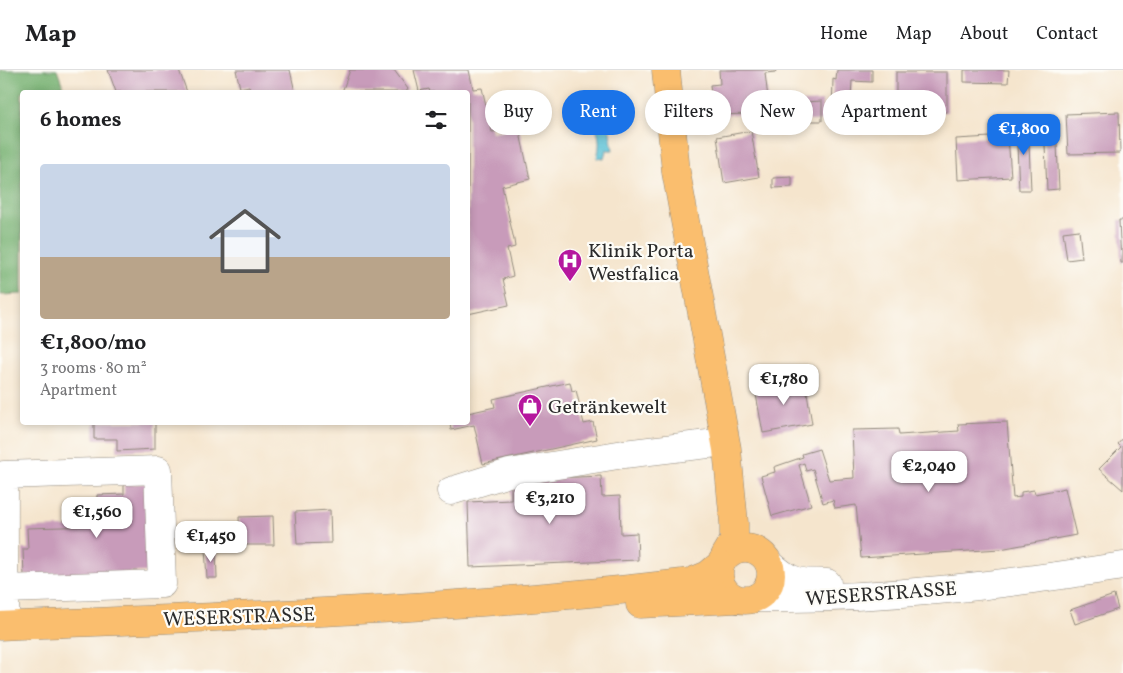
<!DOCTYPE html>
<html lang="en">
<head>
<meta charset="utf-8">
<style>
  :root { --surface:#fff; --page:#f2f2f2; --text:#202124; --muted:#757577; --line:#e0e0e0; --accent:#1a73e8 }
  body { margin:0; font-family:Vollkorn,serif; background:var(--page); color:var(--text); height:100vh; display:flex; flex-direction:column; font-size:19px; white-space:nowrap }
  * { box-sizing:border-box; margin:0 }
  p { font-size:16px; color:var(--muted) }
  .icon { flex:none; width:28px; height:28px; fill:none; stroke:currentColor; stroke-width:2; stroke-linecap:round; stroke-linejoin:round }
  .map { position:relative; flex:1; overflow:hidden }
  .panel { position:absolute; left:20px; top:20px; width:450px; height:335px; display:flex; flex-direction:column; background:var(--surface); border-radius:5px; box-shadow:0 2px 8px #0003 }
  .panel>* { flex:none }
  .hud { position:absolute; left:485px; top:20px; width:475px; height:45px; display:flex; gap:10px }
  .price { position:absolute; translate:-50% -42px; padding:0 11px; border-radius:10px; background:#fff; color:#222; font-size:16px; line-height:32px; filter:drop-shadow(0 1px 2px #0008) }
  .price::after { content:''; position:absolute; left:50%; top:30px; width:15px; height:11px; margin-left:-8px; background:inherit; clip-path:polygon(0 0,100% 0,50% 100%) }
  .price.on { background:var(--accent); color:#fff }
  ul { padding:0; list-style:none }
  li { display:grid; align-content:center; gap:10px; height:265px; padding:0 20px }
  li+li { border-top:1px solid var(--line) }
  li span { display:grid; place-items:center; height:155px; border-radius:5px; color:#555 }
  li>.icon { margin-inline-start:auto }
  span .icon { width:90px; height:90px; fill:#fffc; stroke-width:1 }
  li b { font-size:21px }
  h2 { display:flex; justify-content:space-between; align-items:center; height:60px; padding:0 20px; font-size:21px }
  .pill { padding:0 18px; border-radius:22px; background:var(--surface); box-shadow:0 2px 8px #0003; font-size:18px; line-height:45px }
  .pill.on { background:var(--accent); color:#fff }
  header { display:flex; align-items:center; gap:30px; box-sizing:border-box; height:70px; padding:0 25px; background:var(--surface); border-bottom:1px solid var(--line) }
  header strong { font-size:24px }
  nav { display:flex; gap:28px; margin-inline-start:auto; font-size:18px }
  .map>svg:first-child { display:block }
</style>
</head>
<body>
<header>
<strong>Map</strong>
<nav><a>Home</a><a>Map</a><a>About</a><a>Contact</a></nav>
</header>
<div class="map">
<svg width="1123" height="603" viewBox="0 0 1123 603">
  <rect width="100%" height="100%" fill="#fdfcf7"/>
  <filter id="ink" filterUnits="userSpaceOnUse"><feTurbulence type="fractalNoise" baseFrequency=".02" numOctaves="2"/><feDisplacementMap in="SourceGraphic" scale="10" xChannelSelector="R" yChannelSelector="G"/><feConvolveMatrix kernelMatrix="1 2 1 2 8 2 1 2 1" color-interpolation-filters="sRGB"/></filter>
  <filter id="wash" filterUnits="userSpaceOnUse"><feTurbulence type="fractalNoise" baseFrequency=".0096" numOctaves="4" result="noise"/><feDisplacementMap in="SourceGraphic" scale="20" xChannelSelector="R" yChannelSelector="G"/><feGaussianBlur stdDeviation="1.12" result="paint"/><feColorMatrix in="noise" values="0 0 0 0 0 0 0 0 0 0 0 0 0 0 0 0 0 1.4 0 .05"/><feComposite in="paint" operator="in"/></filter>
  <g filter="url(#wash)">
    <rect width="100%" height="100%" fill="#f5e5cd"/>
    <polygon fill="#74b06f" stroke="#506e4d" points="0,0 57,0 65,22 22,22 22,224 0,225"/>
    <path fill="#57bfd4" stroke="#417580" d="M595 49 603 56H609L613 80H606L604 89 597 88C600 76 601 63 592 54Z"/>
    <g id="blocks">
      <g fill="#c89bba">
        <polygon points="108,0 179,0 187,22 116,22"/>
        <polygon points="236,0 290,0 295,22 250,22 249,16 240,18"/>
        <polygon points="350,0 394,0 408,19 406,22 342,22"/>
        <polygon points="414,0 469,0 473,19 482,18 492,62 519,58 530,109 502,116 514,170 515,177 507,179 513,206 503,209 509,235 468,244 468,22 430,22 429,19 419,21"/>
        <polygon points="719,0 775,0 776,2 765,3 768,28 747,31 749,44 714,45 710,15 720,14"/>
        <polygon points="837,0 872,0 872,12 852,11 850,44 832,43 833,9 836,10"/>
        <polygon points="964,0 1009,0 1008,13 964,12"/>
        <rect x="896" y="2" width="51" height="40"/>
        <polygon points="822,31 822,51 791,51 785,33"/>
        <polygon points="1119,42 1120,83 1068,84 1066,44"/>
        <polygon points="1028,52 1031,120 1019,120 1016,53"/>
        <polygon points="1056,52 1059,119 1047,120 1044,53"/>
        <polygon points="751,61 759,107 724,113 717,67"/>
        <polygon points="1008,66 1011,107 958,110 956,69"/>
        <polygon points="792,107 792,117 773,118 773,108"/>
        <polygon points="1119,150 1123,150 1123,193 1121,193"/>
        <polygon points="1079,160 1082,188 1067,190 1063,162"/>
        <polygon points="805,310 812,354 763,363 755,319"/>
        <polygon points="570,312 572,321 576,320 584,354 593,352 597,369 483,394 474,355 451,360 450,352 468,352 468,343 495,337 493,329"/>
        <polygon points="94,352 155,352 155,379 117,381 117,369 94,369"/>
        <polygon points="1007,352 1013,428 1021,427 1021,422 1034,420 1035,424 1065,418 1076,465 1000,479 861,488 856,435 835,438 833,430 823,433 813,399 806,401 804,393 799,395 811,435 772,446 761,406 775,402 774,397 803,387 802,384 819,379 829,410 854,408 852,360 898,359 899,365 959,361 958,354"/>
        <polygon points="1123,368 1123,420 1099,399 1121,377 1118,374"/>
        <polygon points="601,406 602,427 620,426 621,464 637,463 638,490 470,497 468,432 511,430 511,410"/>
        <polygon points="152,413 148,502 24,506 23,479 28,479 27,458 97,456 97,425 124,424 124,414"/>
        <polygon points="330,440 331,473 297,474 295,442"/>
        <polygon points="273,446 274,475 240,475 239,447"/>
        <polygon points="216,478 217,508 207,508 205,479"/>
        <polygon points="1114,525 1118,539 1075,554 1070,540"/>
      </g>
    </g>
  </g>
  <g filter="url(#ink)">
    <use href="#blocks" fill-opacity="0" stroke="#90887c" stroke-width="1"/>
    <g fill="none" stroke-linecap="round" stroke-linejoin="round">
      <defs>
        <g id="minor">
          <polyline points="451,421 509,403 624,384 725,372"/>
          <path d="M769 493C791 513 798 513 827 513"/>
          <path d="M5 519 162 514 158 400 4 405C4 455 3 505 6 555"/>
          <path d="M756 528C879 530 1002 515 1123 496"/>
        </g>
        <g id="major">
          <polyline points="666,0 676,102 727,379 734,453 734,471 725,486"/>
          <circle cx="745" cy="504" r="26"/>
          <polyline points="640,534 736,529"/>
          <path d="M0 556C231 546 462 540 691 512L708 505 720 495"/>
        </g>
      </defs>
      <use href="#minor" stroke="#90887c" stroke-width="29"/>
      <use href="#major" stroke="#90887c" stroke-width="29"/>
      <use href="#minor" stroke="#fff" stroke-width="28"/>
      <use href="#major" stroke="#fabe6e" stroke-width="28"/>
    </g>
  </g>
  <defs>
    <symbol id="hospital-pin" viewBox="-11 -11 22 30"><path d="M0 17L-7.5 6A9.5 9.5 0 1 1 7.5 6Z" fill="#b5179e" stroke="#fdfcf7"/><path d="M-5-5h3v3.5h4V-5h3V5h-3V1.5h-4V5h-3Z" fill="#fff"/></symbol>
    <symbol id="shop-pin" viewBox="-11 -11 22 30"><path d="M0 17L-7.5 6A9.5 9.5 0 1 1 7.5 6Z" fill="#b5179e" stroke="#fdfcf7"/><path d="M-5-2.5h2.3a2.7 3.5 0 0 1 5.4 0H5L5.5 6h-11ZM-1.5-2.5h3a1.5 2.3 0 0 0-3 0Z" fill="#fff"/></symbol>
  </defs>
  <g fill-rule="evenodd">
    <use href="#hospital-pin" x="556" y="177" width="28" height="38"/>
    <use href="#shop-pin" x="516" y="322" width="28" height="38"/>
  </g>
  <g text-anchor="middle" stroke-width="4.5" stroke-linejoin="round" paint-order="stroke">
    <g font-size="20" fill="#2b2b2b" stroke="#fdfcf7" text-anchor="start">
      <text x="588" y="187">Klinik Porta<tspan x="588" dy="23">Westfalica</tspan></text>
      <text x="548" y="343">Getränkewelt</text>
    </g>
    <g font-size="20" fill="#2b2b2b" stroke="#fdfcf7">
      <text transform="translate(881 523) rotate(-4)" y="7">WESERSTRASSE</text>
      <text transform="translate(239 546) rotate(-2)" y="7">WESERSTRASSE</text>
    </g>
  </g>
</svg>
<b class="price on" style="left:1024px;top:86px">€1,800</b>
<b class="price" style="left:784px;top:336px">€1,780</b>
<b class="price" style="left:929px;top:423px">€2,040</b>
<b class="price" style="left:550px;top:455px">€3,210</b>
<b class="price" style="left:97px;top:469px">€1,560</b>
<b class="price" style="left:211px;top:493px">€1,450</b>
<div class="hud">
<a class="pill">Buy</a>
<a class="pill on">Rent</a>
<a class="pill">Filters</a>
<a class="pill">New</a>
<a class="pill">Apartment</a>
</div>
<section class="panel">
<h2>6 homes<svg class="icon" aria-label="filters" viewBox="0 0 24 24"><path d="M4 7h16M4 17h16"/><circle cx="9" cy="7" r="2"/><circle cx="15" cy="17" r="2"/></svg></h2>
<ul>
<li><span style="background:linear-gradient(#c9d6e8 60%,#b9a48a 0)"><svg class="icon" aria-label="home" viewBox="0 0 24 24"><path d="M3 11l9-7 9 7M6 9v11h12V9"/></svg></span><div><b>€1,800/mo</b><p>3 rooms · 80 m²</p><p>Apartment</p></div></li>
</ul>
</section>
</div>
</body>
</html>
